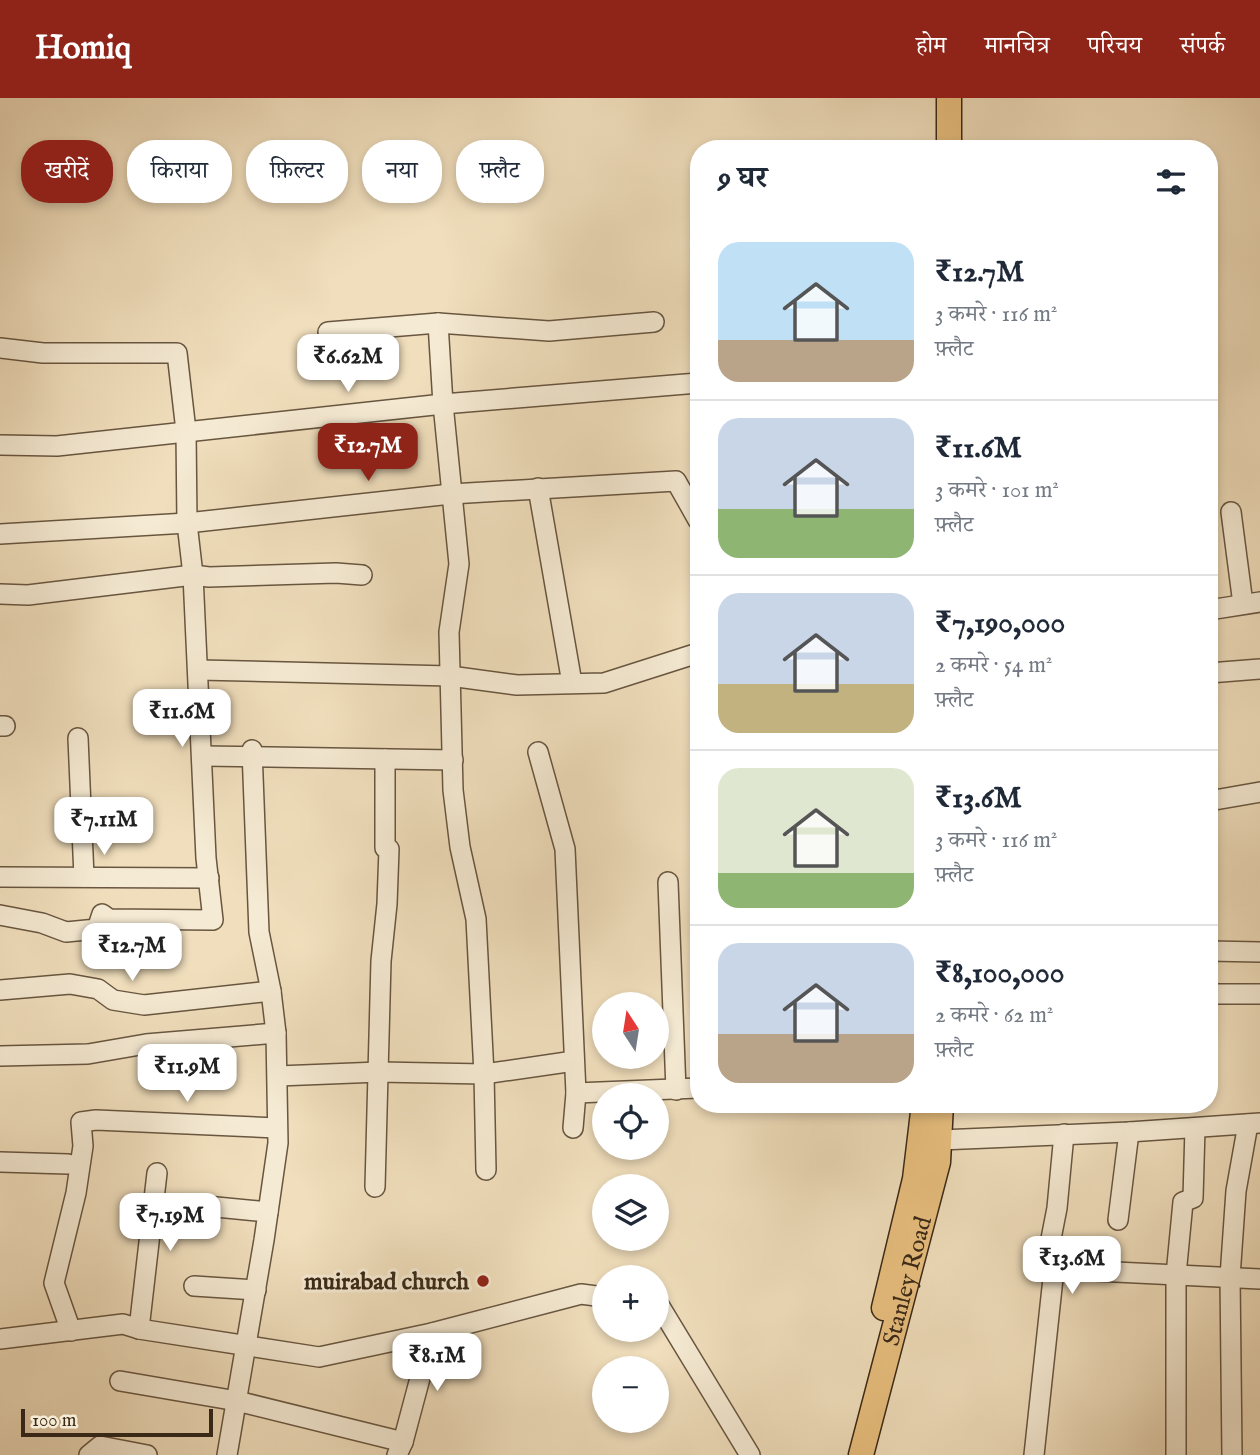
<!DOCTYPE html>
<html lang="hi">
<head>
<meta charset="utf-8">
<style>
  :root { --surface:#fff; --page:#f6f6f7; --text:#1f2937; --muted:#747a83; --line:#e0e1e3; --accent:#8f2418 }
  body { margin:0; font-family:"IM FELL English","Noto Serif Devanagari",serif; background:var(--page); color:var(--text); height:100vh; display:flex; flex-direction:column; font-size:26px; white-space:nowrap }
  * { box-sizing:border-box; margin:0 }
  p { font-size:23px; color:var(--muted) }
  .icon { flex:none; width:38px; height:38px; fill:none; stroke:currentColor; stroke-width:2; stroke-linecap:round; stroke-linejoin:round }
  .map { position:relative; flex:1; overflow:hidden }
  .sheet { position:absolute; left:690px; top:42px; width:528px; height:973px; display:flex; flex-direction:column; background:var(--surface); border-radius:28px; box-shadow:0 4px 10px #0003 }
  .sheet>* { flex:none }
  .banner { position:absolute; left:21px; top:42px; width:564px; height:63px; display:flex; gap:14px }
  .needle { width:46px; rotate:348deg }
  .tools { position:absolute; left:592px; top:894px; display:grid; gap:14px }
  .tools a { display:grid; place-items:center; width:77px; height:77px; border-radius:50%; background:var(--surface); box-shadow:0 4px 10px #0003; font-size:35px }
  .scale { position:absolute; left:21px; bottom:18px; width:192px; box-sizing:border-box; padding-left:7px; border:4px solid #3a2917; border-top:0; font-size:19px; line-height:24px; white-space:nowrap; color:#3a2917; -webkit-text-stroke:5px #f5ead3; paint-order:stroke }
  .price { position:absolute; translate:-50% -60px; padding:0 16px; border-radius:14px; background:#fff; color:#222; font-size:23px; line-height:46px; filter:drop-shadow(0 2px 4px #0008) }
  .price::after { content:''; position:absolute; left:50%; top:42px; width:21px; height:16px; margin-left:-10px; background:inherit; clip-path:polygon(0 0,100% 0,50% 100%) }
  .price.on { background:var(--accent); color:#fff }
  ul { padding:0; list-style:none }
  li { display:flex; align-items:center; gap:21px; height:175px; padding:0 28px }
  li+li { border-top:2px solid var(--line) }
  li span { display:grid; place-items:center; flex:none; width:196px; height:140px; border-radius:21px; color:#555 }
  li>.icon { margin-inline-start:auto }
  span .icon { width:84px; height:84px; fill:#fffc; stroke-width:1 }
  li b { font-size:30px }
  h2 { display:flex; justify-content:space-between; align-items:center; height:84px; padding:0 28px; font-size:30px }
  .tag { padding:0 24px; border-radius:28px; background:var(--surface); box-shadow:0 4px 10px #0003; font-size:24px; line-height:63px }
  .tag.on { background:var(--accent); color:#fff }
  header { display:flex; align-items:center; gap:42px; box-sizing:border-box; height:98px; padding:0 35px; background:var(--accent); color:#fff }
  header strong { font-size:33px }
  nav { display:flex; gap:38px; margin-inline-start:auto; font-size:24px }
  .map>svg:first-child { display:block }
</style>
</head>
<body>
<header>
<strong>Homiq</strong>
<nav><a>होम</a><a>मानचित्र</a><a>परिचय</a><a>संपर्क</a></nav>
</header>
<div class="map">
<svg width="1260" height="1357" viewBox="0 0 1260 1357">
  <rect width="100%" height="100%" fill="#f0debc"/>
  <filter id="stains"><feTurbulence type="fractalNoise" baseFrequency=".00286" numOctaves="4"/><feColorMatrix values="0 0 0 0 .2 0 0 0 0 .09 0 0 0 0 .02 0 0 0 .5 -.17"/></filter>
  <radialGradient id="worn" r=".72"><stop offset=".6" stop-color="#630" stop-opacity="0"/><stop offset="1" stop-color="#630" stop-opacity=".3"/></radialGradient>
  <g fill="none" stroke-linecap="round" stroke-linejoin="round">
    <defs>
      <g id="minor">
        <polyline points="438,225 443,306 459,466 449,534 453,692 460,749 476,821 484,976 486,1072"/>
        <polyline points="328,234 438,225 549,233 654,224"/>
        <polyline points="0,250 43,255 177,255 186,333 187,425 193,477 206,760 213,822 109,821 102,816 97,831 66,834 42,825 0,817"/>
        <polyline points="0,347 57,348 443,306 698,285"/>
        <polyline points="538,390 572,585"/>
        <polyline points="1231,414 1243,506"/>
        <polyline points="0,436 187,425 451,396 676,383 698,422"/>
        <polyline points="0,496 28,497 193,477 209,479 336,475 362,477"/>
        <polyline points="1209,512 1260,504"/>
        <polyline points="199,572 450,578 517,587 604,585 698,555"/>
        <polyline points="1209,575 1260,571"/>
        <polyline points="0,628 5,628"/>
        <polyline points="78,640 84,779"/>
        <polyline points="538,654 565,751 576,995 573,1030"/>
        <polyline points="203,658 453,662"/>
        <polyline points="1209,703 1260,694"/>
        <polyline points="0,779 209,780"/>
        <polyline points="668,784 676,992"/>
        <polyline points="1209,853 1260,854"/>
        <polyline points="0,892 70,886 98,891 113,902 144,907 271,893"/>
        <polyline points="1209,896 1260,896"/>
        <polyline points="0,958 88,956 146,946 276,935"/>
        <polyline points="278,978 379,974 484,976 574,963"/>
        <polyline points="576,995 698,990"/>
        <polyline points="940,1042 1129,1034 1260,1025"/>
        <polyline points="0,1064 68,1066"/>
        <polyline points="375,1089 381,863 387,806 389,751 385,750 385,661"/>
        <polyline points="206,1108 268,1114"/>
        <polyline points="1118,1122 1129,1034"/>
        <polyline points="1054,1171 1260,1181"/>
        <polyline points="194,1188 256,1192"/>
        <polyline points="656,1207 659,1207 750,1357"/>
        <polyline points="139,1231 157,1075"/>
        <polyline points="71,1233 54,1185 76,1095 83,1048 81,1024 96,1022 277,1030"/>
        <polyline points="0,1241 123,1226 139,1231 319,1259 432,1235 581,1196 604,1199"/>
        <polyline points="120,1283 237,1303 403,1344 397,1357"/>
        <polyline points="403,1344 432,1235"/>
        <polyline points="89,1357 100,1348 147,1357"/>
        <polyline points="227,1357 264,1142 278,1045 276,935 271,893 259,834 252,652"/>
        <polyline points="1034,1357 1054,1171 1049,1151 1057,1110 1064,1036"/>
        <polyline points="1176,1357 1176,1177 1183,1104 1193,1100 1195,1030"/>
        <polyline points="1232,1357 1230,1179 1236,1093 1248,1026"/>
      </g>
      <g id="major">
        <polyline points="949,51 949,0"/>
        <polyline points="884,1210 915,1081 924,1006"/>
        <path id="s1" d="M861 1357 938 1064 941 1006"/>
      </g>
    </defs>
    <use href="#minor" stroke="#685640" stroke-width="22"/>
    <use href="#major" stroke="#3a2917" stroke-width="27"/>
    <use href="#minor" stroke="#f5ead3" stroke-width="19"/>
    <use href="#major" stroke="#e8bf7e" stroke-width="24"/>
  </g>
  <circle fill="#8f2418" stroke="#f5ead3" stroke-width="2.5" cx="483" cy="1183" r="7"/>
  <g text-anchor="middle" stroke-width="6" stroke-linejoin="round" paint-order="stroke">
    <g font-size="24" font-weight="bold" fill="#3a2917" stroke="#f5ead3" text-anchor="end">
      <text x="469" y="1191">muirabad church</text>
    </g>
    <g font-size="24" fill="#3a2917" stroke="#f5ead3">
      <text dy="8" stroke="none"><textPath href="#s1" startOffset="180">Stanley Road</textPath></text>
    </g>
  </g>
  <rect width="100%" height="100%" filter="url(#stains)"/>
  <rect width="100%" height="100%" fill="url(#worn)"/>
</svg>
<div class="tools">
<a><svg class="needle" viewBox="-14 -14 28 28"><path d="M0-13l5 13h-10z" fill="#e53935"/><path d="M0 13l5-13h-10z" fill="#747a83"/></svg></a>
<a><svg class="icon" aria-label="locate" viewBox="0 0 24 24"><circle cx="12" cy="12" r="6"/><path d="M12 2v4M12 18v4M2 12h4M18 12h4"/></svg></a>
<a><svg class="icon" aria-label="layers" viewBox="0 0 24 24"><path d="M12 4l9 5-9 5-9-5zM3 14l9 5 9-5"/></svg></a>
<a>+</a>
<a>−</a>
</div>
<div class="scale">100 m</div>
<b class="price" style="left:348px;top:296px">₹6.62M</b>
<b class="price on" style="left:368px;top:385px">₹12.7M</b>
<b class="price" style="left:182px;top:651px">₹11.6M</b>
<b class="price" style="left:104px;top:759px">₹7.11M</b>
<b class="price" style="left:132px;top:885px">₹12.7M</b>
<b class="price" style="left:187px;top:1006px">₹11.9M</b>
<b class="price" style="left:170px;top:1155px">₹7.19M</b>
<b class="price" style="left:1072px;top:1198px">₹13.6M</b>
<b class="price" style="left:437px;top:1295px">₹8.1M</b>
<div class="banner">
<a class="tag on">खरीदें</a>
<a class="tag">किराया</a>
<a class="tag">फ़िल्टर</a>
<a class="tag">नया</a>
<a class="tag">फ़्लैट</a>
</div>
<section class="sheet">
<h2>9 घर<svg class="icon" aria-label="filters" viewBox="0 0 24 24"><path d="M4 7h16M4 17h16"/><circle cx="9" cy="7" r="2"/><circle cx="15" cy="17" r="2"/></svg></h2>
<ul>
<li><span style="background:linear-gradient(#bfe0f5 70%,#b9a48a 0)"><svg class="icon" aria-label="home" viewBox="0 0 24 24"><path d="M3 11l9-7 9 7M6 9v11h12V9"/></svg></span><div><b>₹12.7M</b><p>3 कमरे · 116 m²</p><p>फ़्लैट</p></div></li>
<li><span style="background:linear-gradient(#c9d6e8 65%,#8fb573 0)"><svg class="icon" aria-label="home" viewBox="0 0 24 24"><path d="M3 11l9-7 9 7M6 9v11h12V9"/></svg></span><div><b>₹11.6M</b><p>3 कमरे · 101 m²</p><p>फ़्लैट</p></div></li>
<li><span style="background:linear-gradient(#c9d6e8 65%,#c2b280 0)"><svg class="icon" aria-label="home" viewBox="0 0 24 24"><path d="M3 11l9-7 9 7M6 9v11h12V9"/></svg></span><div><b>₹7,190,000</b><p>2 कमरे · 54 m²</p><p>फ़्लैट</p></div></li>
<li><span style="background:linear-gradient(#dfe7d0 75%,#8fb573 0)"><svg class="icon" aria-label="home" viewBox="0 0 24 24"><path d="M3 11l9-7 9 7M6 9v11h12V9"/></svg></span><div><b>₹13.6M</b><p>3 कमरे · 116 m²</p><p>फ़्लैट</p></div></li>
<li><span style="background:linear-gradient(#c9d6e8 65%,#b9a48a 0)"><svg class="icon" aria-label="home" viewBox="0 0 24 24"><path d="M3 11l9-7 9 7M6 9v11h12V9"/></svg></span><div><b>₹8,100,000</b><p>2 कमरे · 62 m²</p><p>फ़्लैट</p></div></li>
</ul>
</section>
</div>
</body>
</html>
